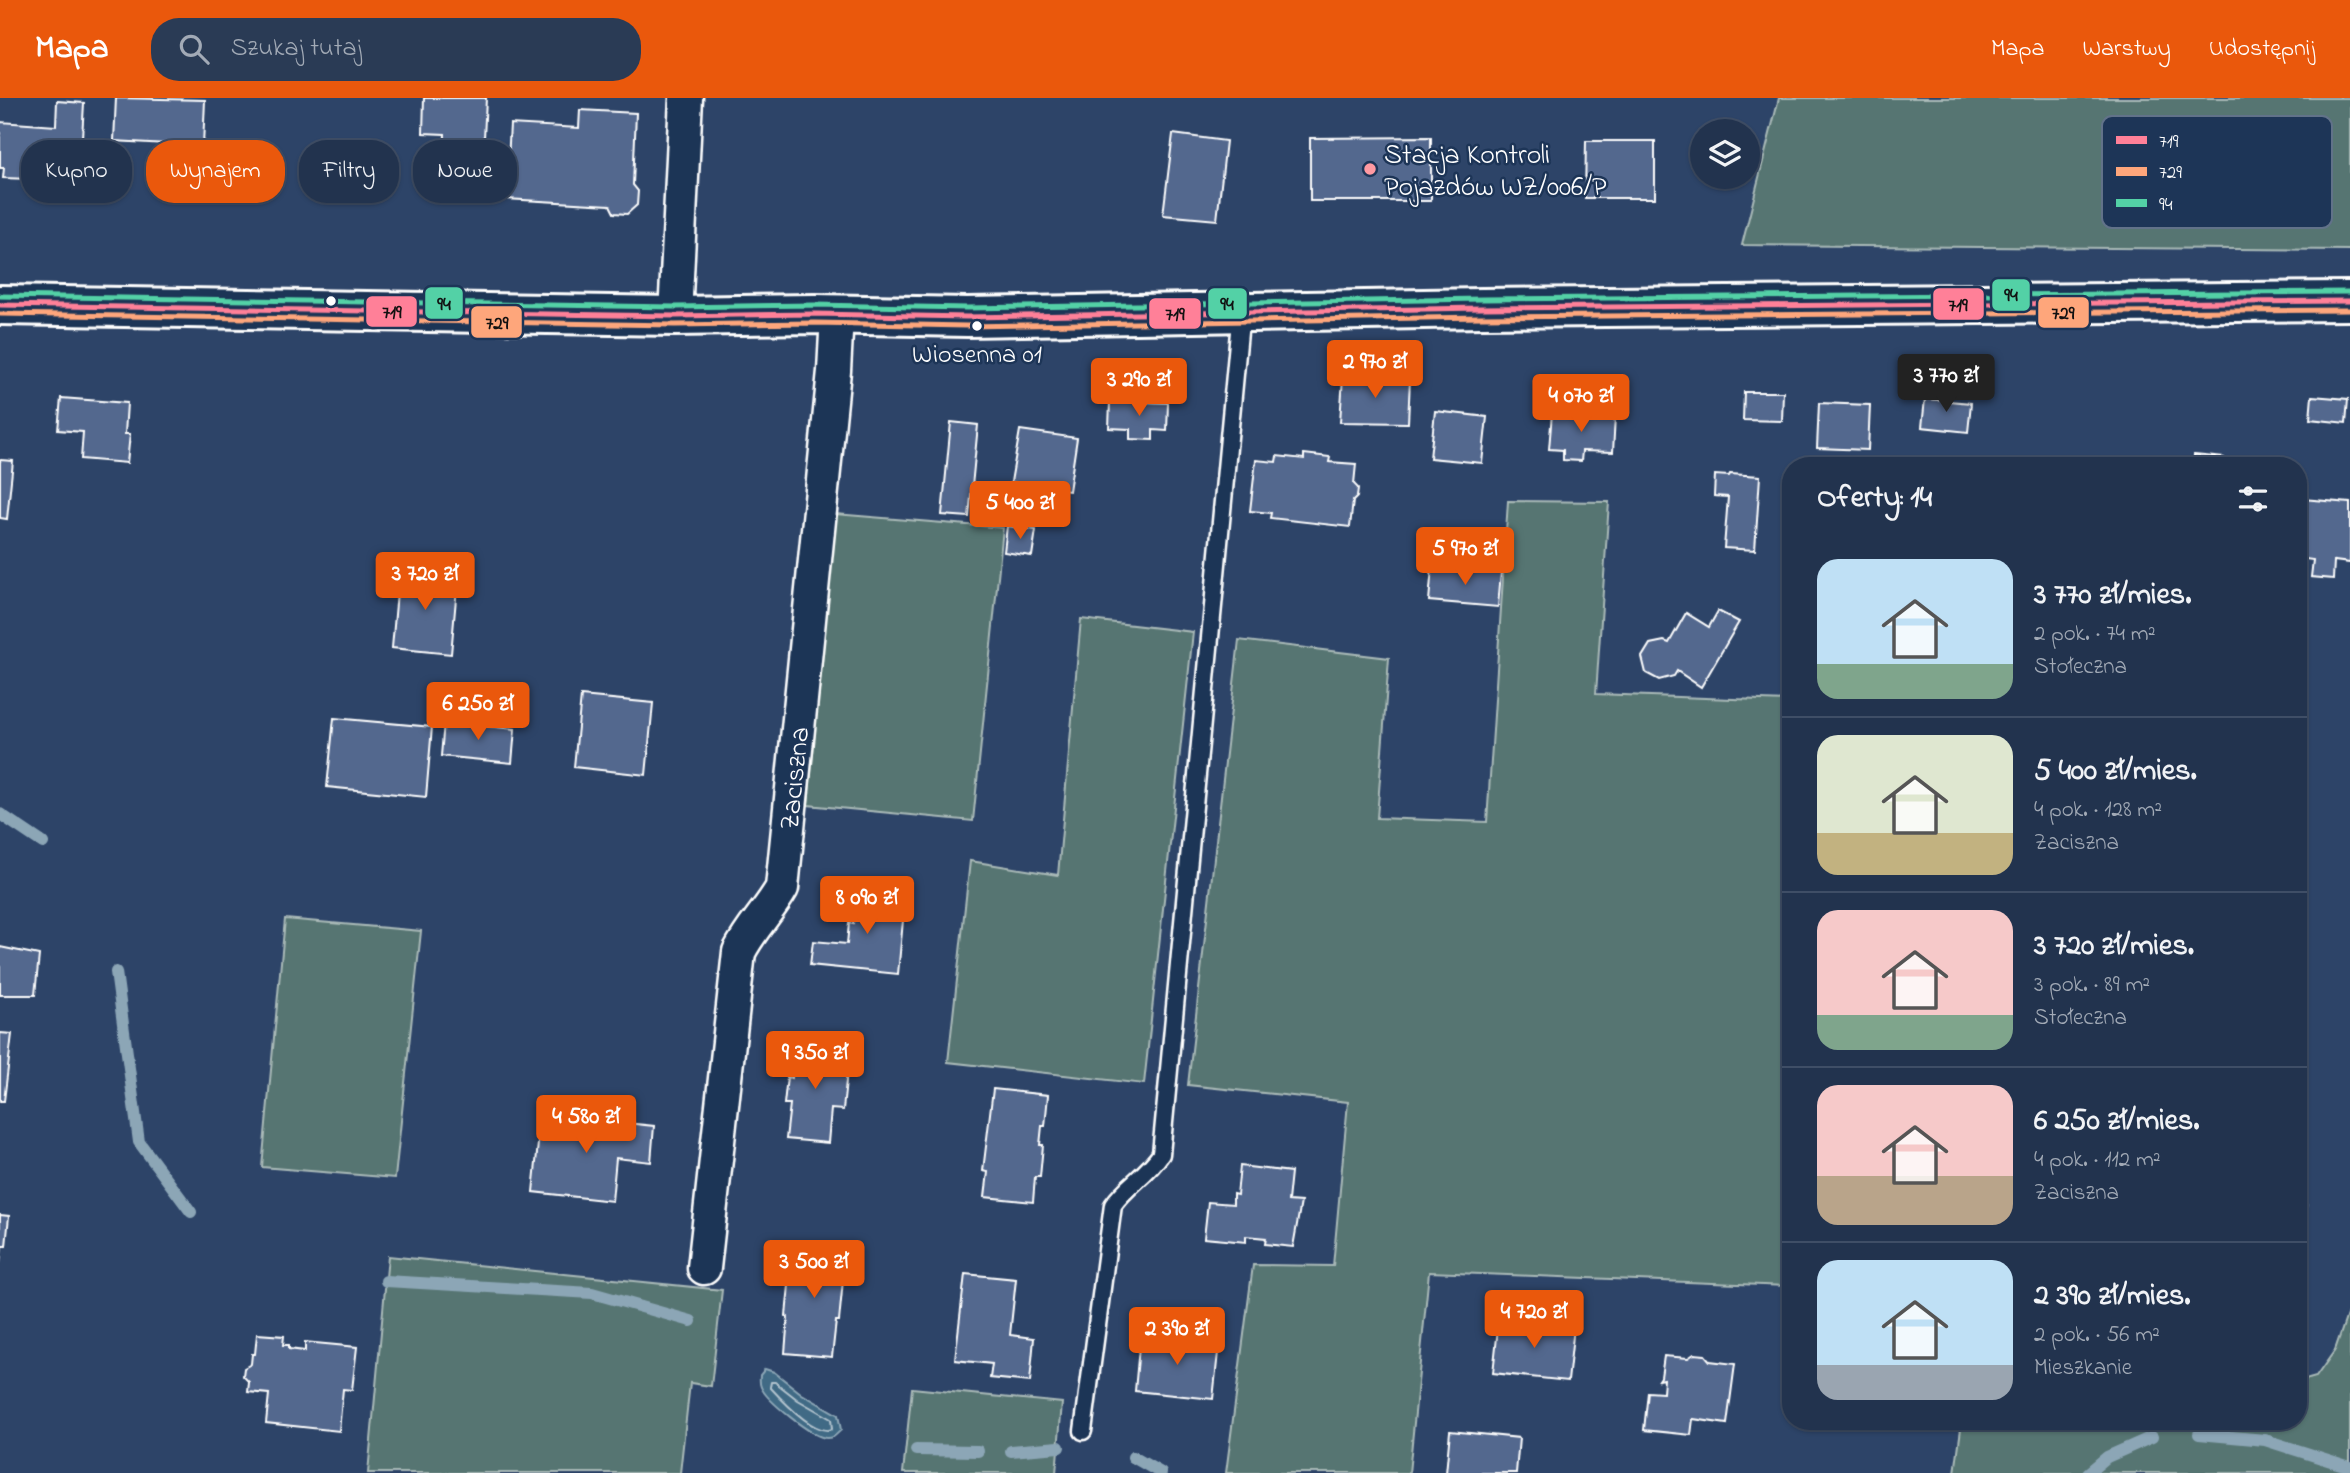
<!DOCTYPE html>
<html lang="pl">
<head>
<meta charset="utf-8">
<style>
  :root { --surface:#22334e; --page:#2a3b55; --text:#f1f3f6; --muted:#a2aab6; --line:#3f4e66; --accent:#ea580c }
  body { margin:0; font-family:"Indie Flower",sans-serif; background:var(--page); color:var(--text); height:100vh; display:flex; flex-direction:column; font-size:26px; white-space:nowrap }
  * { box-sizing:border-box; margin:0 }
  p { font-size:23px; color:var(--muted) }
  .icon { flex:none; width:38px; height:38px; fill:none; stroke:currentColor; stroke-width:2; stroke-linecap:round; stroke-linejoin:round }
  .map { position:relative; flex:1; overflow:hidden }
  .drawer { position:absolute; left:1782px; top:359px; width:525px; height:973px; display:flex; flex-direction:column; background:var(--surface); border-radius:28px; box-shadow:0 2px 5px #0004,0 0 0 2px var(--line) }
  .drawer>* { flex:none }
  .guide { position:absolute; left:21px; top:42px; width:665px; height:63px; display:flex; gap:14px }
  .controls { position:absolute; left:1690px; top:21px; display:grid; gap:14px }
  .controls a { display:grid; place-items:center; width:70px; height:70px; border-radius:50%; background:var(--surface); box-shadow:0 2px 5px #0004,0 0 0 2px var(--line); font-size:35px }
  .price { position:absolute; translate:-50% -60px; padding:0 16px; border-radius:7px; background:var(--accent); color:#fff; font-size:23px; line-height:46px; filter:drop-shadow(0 2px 4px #0008) }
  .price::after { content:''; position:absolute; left:50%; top:42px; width:21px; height:16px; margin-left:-10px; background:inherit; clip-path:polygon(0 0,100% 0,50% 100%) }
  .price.on { background:#222; color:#fff }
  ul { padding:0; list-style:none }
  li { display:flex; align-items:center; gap:21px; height:175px; padding:0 35px }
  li+li { border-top:2px solid var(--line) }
  li span { display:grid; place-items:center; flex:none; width:196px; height:140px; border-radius:21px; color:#555 }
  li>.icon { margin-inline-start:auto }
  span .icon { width:84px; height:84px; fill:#fffc; stroke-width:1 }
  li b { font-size:30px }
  h2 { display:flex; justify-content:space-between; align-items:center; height:84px; padding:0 35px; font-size:30px }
  .chip { padding:0 24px; border-radius:28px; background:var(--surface); box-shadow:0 2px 5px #0004,0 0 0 2px var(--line); font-size:24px; line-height:63px }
  .chip.on { background:var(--accent); color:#fff }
  header { display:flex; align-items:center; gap:42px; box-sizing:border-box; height:98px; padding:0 35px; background:var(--accent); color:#fff }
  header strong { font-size:33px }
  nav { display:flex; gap:38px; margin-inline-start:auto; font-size:24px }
  .search { width:490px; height:63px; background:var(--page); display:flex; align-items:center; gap:18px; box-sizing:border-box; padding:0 24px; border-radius:28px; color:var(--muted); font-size:26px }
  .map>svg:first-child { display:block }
</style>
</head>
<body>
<header>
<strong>Mapa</strong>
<div class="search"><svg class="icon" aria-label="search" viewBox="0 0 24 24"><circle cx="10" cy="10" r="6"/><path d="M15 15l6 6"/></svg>Szukaj tutaj</div>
<nav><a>Mapa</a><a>Warstwy</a><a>Udostępnij</a></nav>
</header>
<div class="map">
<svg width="2350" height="1375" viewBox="0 0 2350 1375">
  <rect width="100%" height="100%" fill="#2d4468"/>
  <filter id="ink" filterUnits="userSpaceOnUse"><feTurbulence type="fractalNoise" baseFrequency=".0143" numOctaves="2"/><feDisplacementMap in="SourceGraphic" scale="14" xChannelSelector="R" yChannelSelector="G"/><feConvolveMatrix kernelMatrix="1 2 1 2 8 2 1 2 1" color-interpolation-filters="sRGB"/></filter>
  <g filter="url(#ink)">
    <g fill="#567472" stroke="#aabab8" stroke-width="2">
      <polygon points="1779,0 2350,0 2350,152 1742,147"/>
      <polygon points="1508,403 1609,404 1596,596 1790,603 1790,1188 1429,1174 1409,1375 1226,1375 1253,1167 1333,1168 1348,1004 1188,987 1239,542 1389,560 1377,720 1487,724"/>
      <polygon points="835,416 1003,430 973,723 808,707"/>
      <polygon points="1081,521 1193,534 1144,986 948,964 970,763 1058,777"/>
      <polygon points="285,821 421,833 395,1080 262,1069"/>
      <polygon points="388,1158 722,1192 711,1288 690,1285 680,1375 368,1375"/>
      <polygon points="2348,1214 2350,1215 2350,1375 1955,1375 1962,1323 2298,1323 2298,1284 2316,1279 2335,1252"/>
      <polygon points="912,1290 1062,1305 1056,1375 903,1375"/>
    </g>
    <path fill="#3f6a85" stroke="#8ca6b6" stroke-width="2" d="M765 1271 774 1274 802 1296 838 1317 841 1332C836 1337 834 1340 827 1340 813 1340 766 1302 761 1289 759 1285 760 1281 760 1277Z"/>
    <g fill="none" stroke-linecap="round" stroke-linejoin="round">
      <path stroke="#b2c3ce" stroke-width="2" d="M771 1284H775L798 1302 831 1321 832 1331C816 1339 781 1301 770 1289Z"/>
      <g stroke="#8ca6b6" stroke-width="12">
        <polyline points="0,716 43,745"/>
        <polyline points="116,874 139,1044 191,1114"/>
        <polyline points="386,1183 592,1195 691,1223"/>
        <polyline points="2199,1336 2265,1342 2350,1369"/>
        <polyline points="916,1352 978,1353"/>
        <polyline points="1011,1353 1059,1349"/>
        <polyline points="1133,1359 1161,1375"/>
        <polyline points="2088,1375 2107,1359 2152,1339"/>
      </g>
    </g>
    <g fill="#52678e" stroke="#fff" stroke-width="2">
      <polygon points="116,0 205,2 203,48 114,43"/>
      <polygon points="424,0 486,0 482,80 443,79 445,36 423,35"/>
      <polygon points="57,3 84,5 80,75 31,72 30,81 3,80 4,70 0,70 0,24 56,28"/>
      <polygon points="580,12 636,15 633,87 638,93 637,107 627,116 614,115 610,107 506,101 510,26 579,30"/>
      <polygon points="1173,36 1226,43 1217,122 1163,117"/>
      <polygon points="1431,39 1431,103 1310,103 1310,40"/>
      <polygon points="1586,43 1655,43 1655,100 1585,100"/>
      <polygon points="1343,279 1410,281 1408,325 1340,324"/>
      <polygon points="1939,293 1950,294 1949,303 1971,305 1968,334 1922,329 1925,301 1938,302"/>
      <polygon points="1744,294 1783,294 1782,323 1743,322"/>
      <polygon points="2312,298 2348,301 2346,325 2310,321"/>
      <polygon points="61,300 127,305 125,336 130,336 127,365 81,361 83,334 58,332"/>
      <polygon points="1110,303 1168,305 1167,333 1153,332 1153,342 1130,341 1130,331 1109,330"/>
      <polygon points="1819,305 1870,307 1868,352 1817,350"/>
      <polygon points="1435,313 1487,319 1482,365 1430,360"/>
      <polygon points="1552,315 1615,318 1613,354 1582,353 1581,363 1563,362 1563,352 1549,351"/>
      <polygon points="951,324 978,327 969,419 942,417"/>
      <polygon points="1020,332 1077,340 1069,393 1054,391 1052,402 1033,400 1034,388 1011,384"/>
      <polygon points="1304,356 1330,359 1329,364 1356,366 1354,386 1358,390 1357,399 1353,403 1350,429 1270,420 1271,415 1250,413 1256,362 1276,364 1277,358 1304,361"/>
      <polygon points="2194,357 2224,360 2224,363 2250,365 2250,368 2193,368"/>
      <polygon points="0,362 13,363 7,421 0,420"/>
      <polygon points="1730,376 1760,378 1755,452 1724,450 1728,399 1714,398 1715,377 1729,378"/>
      <polygon points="2302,401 2350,405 2350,465 2334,463 2333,481 2311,479 2313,462 2298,460"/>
      <polygon points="1007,428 1036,432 1032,458 1004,454"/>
      <polygon points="1432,469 1501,474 1498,509 1429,503"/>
      <polygon points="399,472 458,478 451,556 392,550"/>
      <polygon points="1718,513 1739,524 1701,589 1677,573 1674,578 1659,582 1646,575 1642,559 1650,546 1664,543 1669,545 1686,515 1709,529"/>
      <polygon points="581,598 653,605 646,677 574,669"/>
      <polygon points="334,620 432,629 426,699 327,689"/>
      <polygon points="444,624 515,631 512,665 441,658"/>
      <polygon points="853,789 880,791 879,798 905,801 898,876 810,867 813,843 847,846 849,825 853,826 854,816 850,815"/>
      <polygon points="0,849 39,857 35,897 0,897"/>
      <polygon points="0,935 12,936 4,1003 0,1003"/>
      <polygon points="821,947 837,948 841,952 849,953 843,1012 831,1011 828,1045 786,1041 790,1006 784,1006 787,979 792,980 795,948 817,950"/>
      <polygon points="993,991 1048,997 1045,1028 1042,1028 1040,1047 1043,1047 1040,1079 1035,1079 1033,1104 985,1099 988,1074 983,1073"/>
      <polygon points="541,1016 654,1028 651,1064 616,1060 612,1103 533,1094"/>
      <polygon points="1240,1068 1291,1074 1288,1103 1301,1104 1293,1149 1265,1146 1266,1140 1246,1138 1246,1144 1204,1140 1208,1104 1233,1106 1233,1096 1237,1097"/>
      <polygon points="2298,1098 2307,1099 2302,1158 2298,1158"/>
      <polygon points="0,1117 9,1118 6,1148 2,1148 0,1166"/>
      <polygon points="793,1146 846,1152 839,1223 836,1223 832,1259 785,1255 788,1219 786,1218"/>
      <polygon points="965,1176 1016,1181 1010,1237 1034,1240 1030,1284 990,1280 992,1266 955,1262"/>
      <polygon points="1499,1221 1574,1229 1568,1283 1493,1275"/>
      <polygon points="257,1236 284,1238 283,1247 289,1247 289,1251 305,1253 305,1244 357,1249 352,1292 343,1291 339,1333 266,1325 269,1296 248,1294 249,1284 243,1278 244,1270 251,1266 252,1256 255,1256"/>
      <polygon points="1140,1238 1219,1245 1213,1301 1135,1293"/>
      <polygon points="1694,1256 1705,1257 1710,1263 1735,1266 1727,1326 1693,1321 1691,1337 1644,1332 1648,1294 1663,1295 1664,1281 1659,1282 1661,1279 1664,1258 1688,1260"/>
      <polygon points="1450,1333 1519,1340 1516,1375 1446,1375"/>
    </g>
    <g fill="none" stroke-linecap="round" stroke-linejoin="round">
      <defs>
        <path id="lane" d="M1083 1333 1113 1107C1128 1086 1146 1078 1161 1056L1241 213"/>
        <g id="street">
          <polyline points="675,218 686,0"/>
          <path d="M704 1170 739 854C751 830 769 813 782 790L834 273 837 217"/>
        </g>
        <polyline id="secondary" points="0,207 675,218 815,216 967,219 1482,210 2350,203"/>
      </defs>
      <use href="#lane" stroke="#fff" stroke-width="21"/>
      <use href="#street" stroke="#fff" stroke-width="37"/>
      <use href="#secondary" stroke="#fff" stroke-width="44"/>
      <use href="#lane" stroke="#1d3557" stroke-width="16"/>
      <use href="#street" stroke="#1d3557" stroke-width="32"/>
      <use href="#secondary" stroke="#1d3557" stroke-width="38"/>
      <defs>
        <polyline id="bus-1" points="0,207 675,218 815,216 967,219 1482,210 2350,203"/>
        <polyline id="bus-2" points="0,216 675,227 815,225 967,228 1482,219 2350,212"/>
        <polyline id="bus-3" points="0,198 675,209 815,207 967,210 1482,201 2350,194"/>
      </defs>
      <use href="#bus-1" stroke="#1d3557" stroke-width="10"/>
      <use href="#bus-2" stroke="#1d3557" stroke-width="10"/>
      <use href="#bus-3" stroke="#1d3557" stroke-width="10"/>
      <use href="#bus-1" stroke="#ff8098" stroke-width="5"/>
      <use href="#bus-2" stroke="#fea67b" stroke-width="5"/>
      <use href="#bus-3" stroke="#53d1a6" stroke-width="5"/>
    </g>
  </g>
  <circle fill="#ff9aa2" stroke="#1d3557" stroke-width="2.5" cx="1370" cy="71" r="7"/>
  <g fill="#fff" stroke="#1d3557" stroke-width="2.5">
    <circle cx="331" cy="203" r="6"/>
    <circle cx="977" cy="228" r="6"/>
  </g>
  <g text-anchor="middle" stroke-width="5" stroke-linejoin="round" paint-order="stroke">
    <g font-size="26" fill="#fff" stroke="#1d3557">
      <text x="977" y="264">Wiosenna 01</text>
    </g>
    <g font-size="28" fill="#fff" stroke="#1d3557" text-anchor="start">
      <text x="1384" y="65">Stacja Kontroli<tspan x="1384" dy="32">Pojazdów WZ/006/P</tspan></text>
    </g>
    <g font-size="28" fill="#fff" stroke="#1d3557">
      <text transform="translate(793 680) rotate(-84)" y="10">Zaciszna</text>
    </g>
  </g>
  <rect x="2102" y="18" width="230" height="112" rx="10" fill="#1d3557" stroke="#617289" stroke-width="2"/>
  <rect x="2116" y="38" width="31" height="8" fill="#ff8098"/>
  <rect x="2116" y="69" width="31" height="9" fill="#fea67b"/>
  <rect x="2116" y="101" width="31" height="8" fill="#53d1a6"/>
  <g font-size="19" fill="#fff">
    <text x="2159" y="49">719</text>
    <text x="2159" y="80">729</text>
    <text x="2159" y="112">94</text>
  </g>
  <g stroke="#1d3557" stroke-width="2.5">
    <rect x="1991" y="180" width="40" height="34" rx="7" fill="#53d1a6"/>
    <rect x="424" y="188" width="40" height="34" rx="7" fill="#53d1a6"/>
    <rect x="1207" y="189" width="41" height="33" rx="7" fill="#53d1a6"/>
    <rect x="1932" y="189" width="53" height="34" rx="7" fill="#ff8098"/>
    <rect x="365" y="197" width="53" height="33" rx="7" fill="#ff8098"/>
    <rect x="2037" y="198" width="53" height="33" rx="7" fill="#fea67b"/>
    <rect x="1148" y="199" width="54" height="33" rx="7" fill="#ff8098"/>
    <rect x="470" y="207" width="53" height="34" rx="7" fill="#fea67b"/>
  </g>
  <g font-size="19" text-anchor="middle" font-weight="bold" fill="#111">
    <text x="2011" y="203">94</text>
    <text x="444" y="212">94</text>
    <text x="1227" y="212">94</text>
    <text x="1958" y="213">719</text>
    <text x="392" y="220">719</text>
    <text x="2063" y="221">729</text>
    <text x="1175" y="222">719</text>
    <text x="497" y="231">729</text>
  </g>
</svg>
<div class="controls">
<a><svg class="icon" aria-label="layers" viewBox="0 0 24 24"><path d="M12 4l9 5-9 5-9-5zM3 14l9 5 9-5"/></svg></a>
</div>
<b class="price" style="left:1375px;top:302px">2 970 zł</b>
<b class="price on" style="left:1946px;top:316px">3 770 zł</b>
<b class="price" style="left:1139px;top:320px">3 290 zł</b>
<b class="price" style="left:1581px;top:336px">4 070 zł</b>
<b class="price" style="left:1020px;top:443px">5 400 zł</b>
<b class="price" style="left:1465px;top:489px">5 970 zł</b>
<b class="price" style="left:425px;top:514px">3 720 zł</b>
<b class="price" style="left:478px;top:644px">6 250 zł</b>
<b class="price" style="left:867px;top:838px">8 090 zł</b>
<b class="price" style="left:815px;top:993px">9 350 zł</b>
<b class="price" style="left:586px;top:1057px">4 580 zł</b>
<b class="price" style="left:814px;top:1202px">3 500 zł</b>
<b class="price" style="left:1534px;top:1252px">4 720 zł</b>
<b class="price" style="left:1177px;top:1269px">2 390 zł</b>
<div class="guide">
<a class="chip">Kupno</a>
<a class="chip on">Wynajem</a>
<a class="chip">Filtry</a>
<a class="chip">Nowe</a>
</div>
<section class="drawer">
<h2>Oferty: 14<svg class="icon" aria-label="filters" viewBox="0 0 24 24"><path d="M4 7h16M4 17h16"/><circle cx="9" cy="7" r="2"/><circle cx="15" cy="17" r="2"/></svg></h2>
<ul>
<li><span style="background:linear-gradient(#bfe0f5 75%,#7fa58c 0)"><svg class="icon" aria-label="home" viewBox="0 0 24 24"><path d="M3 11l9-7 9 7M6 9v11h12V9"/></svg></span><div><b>3 770 zł/mies.</b><p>2 pok. · 74 m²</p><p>Stołeczna</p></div></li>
<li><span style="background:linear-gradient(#dfe7d0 70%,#c2b280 0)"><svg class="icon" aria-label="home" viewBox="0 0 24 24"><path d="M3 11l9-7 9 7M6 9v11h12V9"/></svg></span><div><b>5 400 zł/mies.</b><p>4 pok. · 128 m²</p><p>Zaciszna</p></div></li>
<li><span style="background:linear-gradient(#f6c9c9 75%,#7fa58c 0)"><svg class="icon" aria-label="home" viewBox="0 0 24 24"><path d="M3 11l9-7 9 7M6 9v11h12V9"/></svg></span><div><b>3 720 zł/mies.</b><p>3 pok. · 89 m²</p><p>Stołeczna</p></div></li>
<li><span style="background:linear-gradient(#f6c9c9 65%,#b9a48a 0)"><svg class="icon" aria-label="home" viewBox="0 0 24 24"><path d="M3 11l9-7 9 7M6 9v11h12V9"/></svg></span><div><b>6 250 zł/mies.</b><p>4 pok. · 112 m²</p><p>Zaciszna</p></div></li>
<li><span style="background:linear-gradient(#bfe0f5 75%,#9aa5b1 0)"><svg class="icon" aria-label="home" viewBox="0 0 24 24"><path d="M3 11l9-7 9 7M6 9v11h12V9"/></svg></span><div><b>2 390 zł/mies.</b><p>2 pok. · 56 m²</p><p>Mieszkanie</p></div></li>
</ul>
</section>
</div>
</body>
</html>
